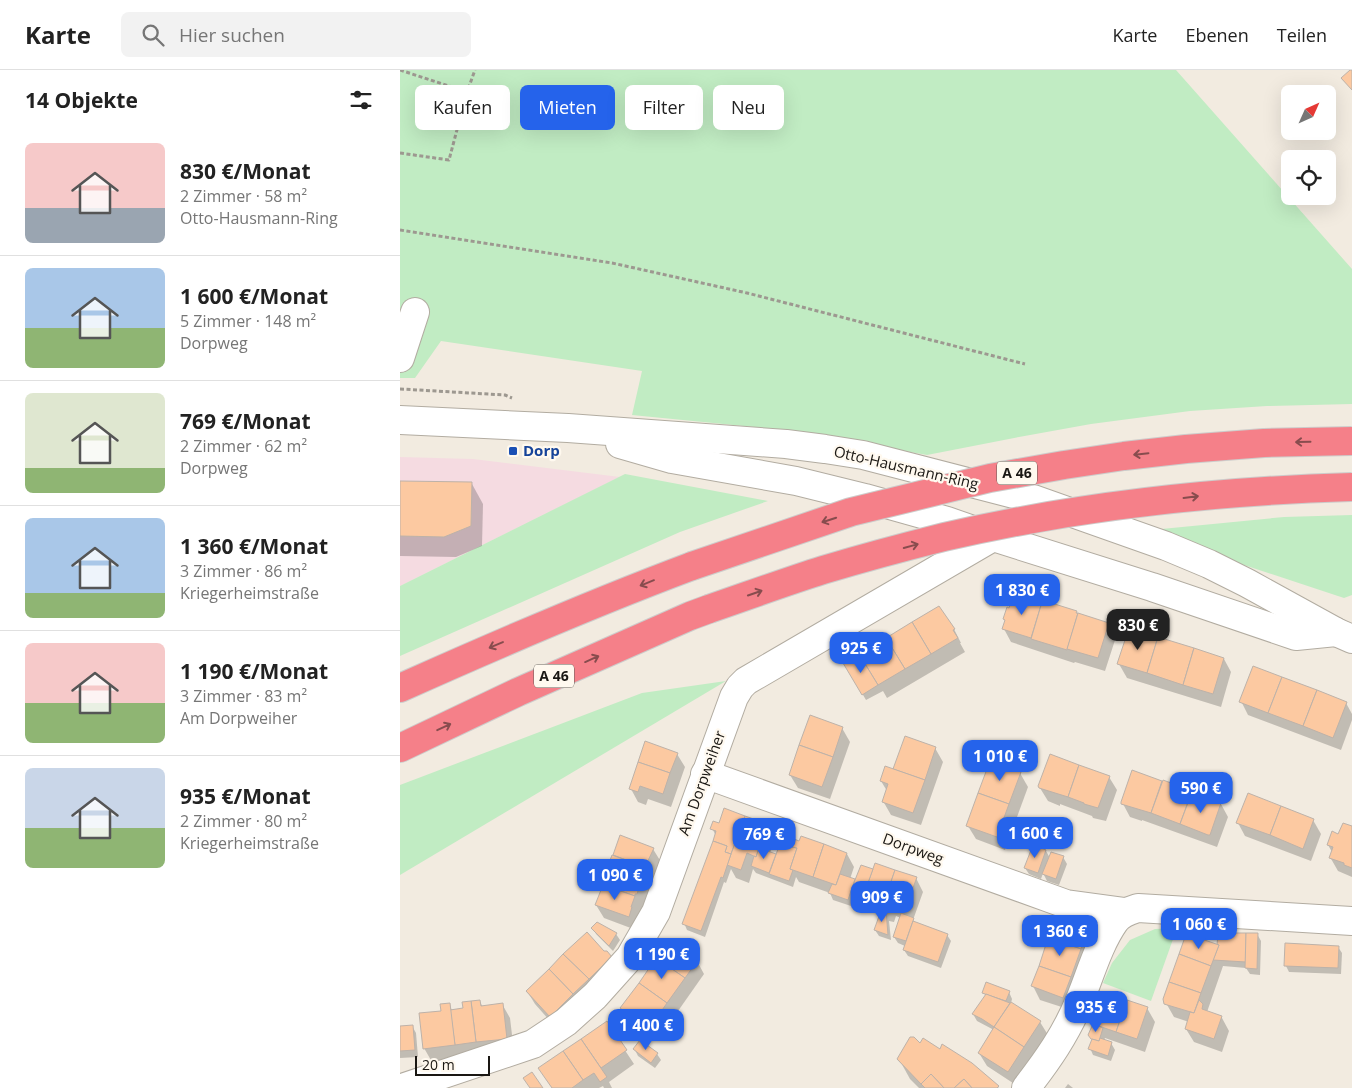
<!DOCTYPE html>
<html lang="de">
<head>
<meta charset="utf-8">
<style>
  :root { --surface:#fff; --page:#f2f2f2; --text:#222; --muted:#767676; --line:#e0e0e0; --accent:#2563eb }
  body { margin:0; font-family:"Open Sans",sans-serif; background:var(--page); color:var(--text); height:100vh; display:flex; flex-direction:column; font-size:19px; white-space:nowrap }
  * { box-sizing:border-box; margin:0 }
  p { font-size:16px; color:var(--muted) }
  .icon { flex:none; width:28px; height:28px; fill:none; stroke:currentColor; stroke-width:2; stroke-linecap:round; stroke-linejoin:round }
  .map { position:relative; flex:1; overflow:hidden }
  .sheet { display:flex; flex-direction:column; background:var(--surface); width:400px }
  .sheet>* { flex:none }
  .hud { position:absolute; left:15px; top:15px; width:475px; height:45px; display:flex; gap:10px }
  .needle { width:32px; rotate:45deg }
  .tools { position:absolute; left:881px; top:15px; display:grid; gap:10px }
  .tools a { display:grid; place-items:center; width:55px; height:55px; border-radius:8px; background:var(--surface); box-shadow:0 5px 20px #0002; font-size:25px }
  .scale { position:absolute; left:15px; bottom:12px; width:75px; box-sizing:border-box; padding-left:5px; border:2px solid #1a1713; border-top:0; font-size:14px; line-height:18px; white-space:nowrap; color:#1a1713; -webkit-text-stroke:4px #fff9ef; paint-order:stroke }
  .price { position:absolute; translate:-50% -42px; padding:0 11px; border-radius:10px; background:var(--accent); color:#fff; font-size:16px; line-height:32px; filter:drop-shadow(0 1px 2px #0008) }
  .price::after { content:''; position:absolute; left:50%; top:30px; width:15px; height:11px; margin-left:-8px; background:inherit; clip-path:polygon(0 0,100% 0,50% 100%) }
  .price.selected { background:#222; color:#fff }
  ul { padding:0; list-style:none }
  li { display:flex; align-items:center; gap:15px; height:125px; padding:0 25px }
  li+li { border-top:1px solid var(--line) }
  li span { display:grid; place-items:center; flex:none; width:140px; height:100px; border-radius:8px; color:#555 }
  li>.icon { margin-inline-start:auto }
  span .icon { width:60px; height:60px; fill:#fffc; stroke-width:1 }
  li b { font-size:21px }
  h2 { display:flex; justify-content:space-between; align-items:center; height:60px; padding:0 25px; font-size:21px }
  .pill { padding:0 18px; border-radius:8px; background:var(--surface); box-shadow:0 5px 20px #0002; font-size:18px; line-height:45px }
  .pill.selected { background:var(--accent); color:#fff }
  header { display:flex; align-items:center; gap:30px; box-sizing:border-box; height:70px; padding:0 25px; background:var(--surface); border-bottom:1px solid var(--line) }
  header strong { font-size:24px }
  nav { display:flex; gap:28px; margin-inline-start:auto; font-size:18px }
  .search { width:350px; height:45px; background:var(--page); display:flex; align-items:center; gap:12px; box-sizing:border-box; padding:0 18px; border-radius:8px; color:var(--muted); font-size:19px }
  main { display:flex; flex:1; min-height:0 }
  .map>svg:first-child { display:block }
</style>
</head>
<body>
<header>
<strong>Karte</strong>
<div class="search"><svg class="icon" aria-label="search" viewBox="0 0 24 24"><circle cx="10" cy="10" r="6"/><path d="M15 15l6 6"/></svg>Hier suchen</div>
<nav><a>Karte</a><a>Ebenen</a><a>Teilen</a></nav>
</header>
<main>
<section class="sheet">
<h2>14 Objekte<svg class="icon" aria-label="filters" viewBox="0 0 24 24"><path d="M4 7h16M4 17h16"/><circle cx="9" cy="7" r="2"/><circle cx="15" cy="17" r="2"/></svg></h2>
<ul>
<li><span style="background:linear-gradient(#f6c9c9 65%,#9aa5b1 0)"><svg class="icon" aria-label="home" viewBox="0 0 24 24"><path d="M3 11l9-7 9 7M6 9v11h12V9"/></svg></span><div><b>830 €/Monat</b><p>2 Zimmer · 58 m²</p><p>Otto-Hausmann-Ring</p></div></li>
<li><span style="background:linear-gradient(#a9c7e8 60%,#8fb573 0)"><svg class="icon" aria-label="home" viewBox="0 0 24 24"><path d="M3 11l9-7 9 7M6 9v11h12V9"/></svg></span><div><b>1 600 €/Monat</b><p>5 Zimmer · 148 m²</p><p>Dorpweg</p></div></li>
<li><span style="background:linear-gradient(#dfe7d0 75%,#8fb573 0)"><svg class="icon" aria-label="home" viewBox="0 0 24 24"><path d="M3 11l9-7 9 7M6 9v11h12V9"/></svg></span><div><b>769 €/Monat</b><p>2 Zimmer · 62 m²</p><p>Dorpweg</p></div></li>
<li><span style="background:linear-gradient(#a9c7e8 75%,#8fb573 0)"><svg class="icon" aria-label="home" viewBox="0 0 24 24"><path d="M3 11l9-7 9 7M6 9v11h12V9"/></svg></span><div><b>1 360 €/Monat</b><p>3 Zimmer · 86 m²</p><p>Kriegerheimstraße</p></div></li>
<li><span style="background:linear-gradient(#f6c9c9 60%,#8fb573 0)"><svg class="icon" aria-label="home" viewBox="0 0 24 24"><path d="M3 11l9-7 9 7M6 9v11h12V9"/></svg></span><div><b>1 190 €/Monat</b><p>3 Zimmer · 83 m²</p><p>Am Dorpweiher</p></div></li>
<li><span style="background:linear-gradient(#c9d6e8 60%,#8fb573 0)"><svg class="icon" aria-label="home" viewBox="0 0 24 24"><path d="M3 11l9-7 9 7M6 9v11h12V9"/></svg></span><div><b>935 €/Monat</b><p>2 Zimmer · 80 m²</p><p>Kriegerheimstraße</p></div></li>
</ul>
</section>
<div class="map">
<svg width="952" height="1018" viewBox="0 0 952 1018">
  <rect width="100%" height="100%" fill="#f2ebe0"/>
  <polygon fill="#f5dbe1" points="0,387 73,389 220,407 0,516"/>
  <g fill="#c1ecc3">
    <polygon points="0,0 776,0 952,199 952,334 867,336 790,341 691,354 619,367 527,385 393,361 232,345 242,301 41,271 15,308 0,308"/>
    <polygon points="225,404 368,431 280,462 0,586 0,516"/>
    <polygon points="952,445 952,525 944,528 741,461 884,447"/>
    <polygon points="326,611 0,805 0,715 242,623"/>
    <polygon points="777,858 751,931 703,913 712,893 730,870 755,859"/>
  </g>
  <g fill="#0003">
    <polygon points="0,413 72,414 83,434 82,476 56,487 0,486"/>
    <polygon points="614,525 676,542 677,544 708,554 716,567 705,601 675,592 674,593 611,572 604,559 606,552 604,549 610,539"/>
    <polygon points="554,559 561,573 560,573 565,582 487,628 483,621 466,630 445,594 470,579"/>
    <polygon points="824,589 831,602 821,637 727,608 719,594"/>
    <polygon points="841,631 946,633 952,644 952,650 941,680 848,645"/>
    <polygon points="442,658 450,672 430,729 398,718 390,705"/>
    <polygon points="535,678 543,692 521,755 491,745 483,731 487,721 481,711 494,701"/>
    <polygon points="277,684 285,697 271,737 248,729 246,735 238,732 231,719"/>
    <polygon points="733,701 791,722 821,734 828,747 817,777 742,750 742,751 730,747 722,732"/>
    <polygon points="620,703 628,717 605,780 576,769 568,756"/>
    <polygon points="709,707 717,720 706,751 693,748 692,746 660,734 660,736 648,731 640,718"/>
    <polygon points="325,740 367,755 375,768 370,783 377,786 400,772 447,784 454,797 450,809 456,811 472,800 516,808 523,822 513,850 516,854 547,865 551,871 541,898 508,886 504,880 505,876 498,873 494,867 501,848 496,846 494,852 489,851 491,870 479,866 475,860 482,842 473,838 469,831 455,826 451,836 433,830 430,823 399,812 396,807 393,817 356,803 353,799 349,813 336,808 331,799 326,813 324,812 305,867 287,860 284,853 316,766 312,758 320,754"/>
    <polygon points="913,750 921,764 911,791 845,766 838,753"/>
    <polygon points="952,758 952,807 938,801 930,787 932,782 928,775 939,765"/>
    <polygon points="221,767 253,779 261,792 246,827 247,829 244,837 243,837 238,850 236,860 204,848 196,835 213,787 214,787"/>
    <polygon points="646,781 650,788 663,787 667,794 659,815 647,811 643,803 641,809 629,804 625,798"/>
    <polygon points="193,858 216,864 220,870 213,881 196,864"/>
    <polygon points="688,858 696,872 671,940 640,930 633,916"/>
    <polygon points="857,864 861,871 860,905 850,904 846,898 823,896 807,942 822,948 829,961 822,982 794,972 786,959 789,952 774,947 766,933 820,877"/>
    <polygon points="938,877 942,883 941,904 889,902 886,896"/>
    <polygon points="204,882 211,888 158,960 135,934 127,921"/>
    <polygon points="297,891 304,904 257,971 230,952 222,938"/>
    <polygon points="583,922 609,922 612,929 611,933 640,952 648,965 616,1015 587,996 579,983 594,960 577,951 573,944 586,926"/>
    <polygon points="708,924 747,938 755,952 745,982 705,968 704,971 711,973 715,980 711,991 693,985 690,978"/>
    <polygon points="79,931 83,937 102,934 110,948 114,982 32,992 24,978 42,942 49,935 52,940 64,939"/>
    <polygon points="207,953 234,994 209,1012 212,1018 204,1018 203,1016 199,1018 152,1018 140,999"/>
    <polygon points="12,956 16,963 18,987 0,988 0,957"/>
    <polygon points="520,975 540,981 571,994 599,1018 519,1018 510,1009 499,989"/>
    <polygon points="235,980 257,984 261,990 255,998 238,986"/>
    <polygon points="668,1014 673,1018 665,1018"/>
  </g>
  <g fill="#fcc9a1" stroke="#bdb2a9">
    <polygon points="950,0 952,0 952,20 941,8"/>
    <polygon points="0,411 72,412 71,456 44,467 0,466"/>
    <polygon points="613,523 642,532 631,568 602,559 605,550 603,549 607,537 609,538"/>
    <polygon points="645,531 677,541 676,543 678,543 667,580 631,569 642,532 645,533"/>
    <polygon points="539,536 555,559 553,560 558,568 531,584 512,552"/>
    <polygon points="678,543 709,553 698,588 667,579"/>
    <polygon points="512,552 531,584 505,599 486,568"/>
    <polygon points="729,558 758,567 747,603 717,594"/>
    <polygon points="758,567 794,578 783,615 747,603"/>
    <polygon points="486,568 505,599 478,615 459,584 461,583 460,580 469,575 471,577"/>
    <polygon points="794,578 824,588 813,624 783,615"/>
    <polygon points="459,584 478,615 462,625 443,593"/>
    <polygon points="853,596 882,607 868,643 839,632"/>
    <polygon points="882,607 917,620 903,656 868,643"/>
    <polygon points="917,620 947,632 933,668 903,656"/>
    <polygon points="410,645 443,657 433,687 399,675"/>
    <polygon points="505,666 536,677 525,710 493,699"/>
    <polygon points="245,671 278,683 270,703 238,692"/>
    <polygon points="399,675 433,687 422,717 389,705"/>
    <polygon points="650,684 679,695 668,727 639,718 638,716"/>
    <polygon points="590,691 621,702 609,734 578,723"/>
    <polygon points="238,692 270,703 263,724 240,716 238,722 229,719"/>
    <polygon points="679,695 710,706 698,738 684,734 684,733 668,727"/>
    <polygon points="485,696 525,710 513,743 482,732 488,714 480,711"/>
    <polygon points="732,700 762,711 751,743 721,734 721,732"/>
    <polygon points="763,710 792,721 780,754 751,743"/>
    <polygon points="792,722 821,733 810,765 808,765 780,754"/>
    <polygon points="578,723 609,734 597,767 566,756"/>
    <polygon points="848,723 881,736 870,765 836,753"/>
    <polygon points="881,736 914,749 903,779 870,765"/>
    <polygon points="324,738 345,746 331,784 325,782 327,776 313,771 316,761 310,759 313,751 319,753"/>
    <polygon points="345,746 368,754 356,787 347,783 341,800 327,795"/>
    <polygon points="943,753 952,756 952,798 944,795 944,793 929,788 933,777 927,775 932,761 938,764"/>
    <polygon points="220,765 254,778 245,797 213,785"/>
    <polygon points="383,765 394,769 392,777 397,778 390,799 393,800 389,811 369,804"/>
    <polygon points="401,766 424,774 413,807 390,799 397,778 392,777 394,769 399,771"/>
    <polygon points="313,771 327,776 325,782 331,784 323,808 321,807 301,861 282,854"/>
    <polygon points="424,774 447,783 436,815 413,807"/>
    <polygon points="633,775 646,780 638,803 624,798"/>
    <polygon points="359,778 376,784 369,803 351,796 354,786 356,787"/>
    <polygon points="651,782 664,786 656,809 642,804"/>
    <polygon points="212,785 245,797 239,814 240,815 237,824 235,824 235,826 201,814"/>
    <polygon points="475,793 495,800 482,838 477,837 480,830 464,824"/>
    <polygon points="461,795 473,799 464,824 451,820"/>
    <polygon points="495,800 517,807 505,840 488,834 486,840 482,838"/>
    <polygon points="440,804 455,809 448,830 428,823 432,814 436,815"/>
    <polygon points="203,815 235,826 231,837 232,837 229,847 195,835"/>
    <polygon points="482,838 486,840 488,865 474,860"/>
    <polygon points="501,843 514,848 506,871 493,867"/>
    <polygon points="657,846 689,857 681,879 648,868"/>
    <polygon points="513,851 548,864 538,892 503,880"/>
    <polygon points="197,852 217,863 209,876 191,858"/>
    <polygon points="187,862 204,881 207,881 212,887 189,909 163,884"/>
    <polygon points="818,863 846,863 846,892 813,890 819,875 817,875"/>
    <polygon points="846,863 858,863 857,899 845,898"/>
    <polygon points="790,865 819,875 811,896 779,884 785,867"/>
    <polygon points="648,868 681,879 671,907 639,896"/>
    <polygon points="269,870 298,890 285,908 256,888"/>
    <polygon points="885,873 939,876 938,898 884,896"/>
    <polygon points="163,884 189,909 173,924 149,899"/>
    <polygon points="779,884 811,896 801,923 769,912"/>
    <polygon points="256,888 285,908 267,933 239,913"/>
    <polygon points="639,896 671,907 663,928 631,916"/>
    <polygon points="149,899 173,924 150,947 126,921"/>
    <polygon points="586,912 610,921 606,931 582,923"/>
    <polygon points="769,912 801,923 794,943 764,934 763,929"/>
    <polygon points="239,913 267,933 249,959 220,938"/>
    <polygon points="707,923 727,930 716,962 696,955"/>
    <polygon points="586,924 610,933 594,957 582,949 572,944"/>
    <polygon points="80,930 81,936 103,933 107,969 76,972 71,931"/>
    <polygon points="727,930 748,937 737,969 716,962"/>
    <polygon points="799,930 803,934 802,939 822,946 814,969 785,959 790,942 794,943"/>
    <polygon points="71,931 76,972 55,975 50,940 63,938 62,932"/>
    <polygon points="611,932 641,951 624,977 594,957"/>
    <polygon points="50,933 55,975 23,979 19,943 41,941 40,934"/>
    <polygon points="207,951 227,980 201,998 181,969"/>
    <polygon points="13,955 15,980 0,981 0,956"/>
    <polygon points="696,955 703,958 699,971 691,969 688,965 692,956"/>
    <polygon points="594,957 624,977 608,1002 578,983"/>
    <polygon points="510,967 514,967 520,973 523,968 540,979 542,974 572,993 599,1016 597,1018 572,1018 564,1009 554,1018 544,1018 531,1004 521,1014 497,989"/>
    <polygon points="700,968 712,972 708,986 688,979 692,969 699,971"/>
    <polygon points="181,969 207,1007 200,1012 194,1003 183,1010 163,981"/>
    <polygon points="240,970 258,983 251,993 233,979"/>
    <polygon points="163,981 183,1010 172,1018 152,1018 138,998"/>
    <polygon points="132,1002 143,1018 130,1018 123,1008"/>
    <polygon points="531,1004 544,1018 525,1018 521,1014"/>
    <polygon points="564,1009 572,1018 554,1018"/>
  </g>
  <g fill="none" stroke-linecap="round" stroke-linejoin="round">
    <defs>
      <g id="minor">
        <polyline points="0,288 15,242"/>
        <polyline points="0,350 168,358 386,374 425,379 463,385 633,429 766,476 809,494 847,513 936,562 952,569"/>
        <polyline points="220,374 272,389 396,411 465,428 547,451 593,467 752,517 896,566 936,562"/>
        <polyline points="305,704 666,834 725,842"/>
        <polyline points="2,1018 133,974 166,952 195,926 230,887 256,842 334,627 340,617 346,611 593,467"/>
        <path d="M626 1018C647 991 666 964 679 932 690 906 698 875 715 851 721 843 729 841 738 838L952 851"/>
      </g>
      <g id="highway">
        <path d="M0 618C96 575 193 533 292 496"/>
        <polyline points="0,678 118,622 290,546 309,539"/>
      </g>
    </defs>
    <use href="#minor" stroke="#b2aca1" stroke-width="30"/>
    <use href="#highway" stroke="#cdcccb" stroke-width="30"/>
    <g stroke="#9d9890" stroke-width="3" stroke-dasharray="4 2.5" stroke-linecap="butt">
      <polyline points="0,0 67,22"/>
      <polyline points="0,83 49,90 67,22 75,0"/>
      <polyline points="0,160 212,193 347,223 625,294"/>
      <polyline points="0,319 105,325 112,328"/>
    </g>
    <use href="#minor" stroke="#fff" stroke-width="28"/>
    <use href="#highway" stroke="#f58089" stroke-width="28"/>
    <defs>
      <g id="highway-bridge">
        <polyline points="292,496 451,442 590,408 664,395 724,386 786,379 864,373 952,371"/>
        <path d="M309 539C347 526 385 512 423 500 463 488 504 477 544 467 678 436 815 421 952 417"/>
      </g>
    </defs>
    <use href="#highway-bridge" stroke="#cdcccb" stroke-width="30" stroke-linecap="butt"/>
    <use href="#highway-bridge" stroke="#f58089" stroke-width="28"/>
  </g>
  <defs><path id="oneway-shaft" d="M-6 0H5M1.5-3L5.5 0L1.5 3" fill="none" stroke-width="1.6" stroke-linecap="round" stroke-linejoin="round" transform="scale(1.25)"/></defs>
  <g stroke="#884c4e">
    <use href="#oneway-shaft" transform="translate(903 372) rotate(179)"/>
    <use href="#oneway-shaft" transform="translate(741 384) rotate(174)"/>
    <use href="#oneway-shaft" transform="translate(791 427) rotate(-7)"/>
    <use href="#oneway-shaft" transform="translate(429 450) rotate(162)"/>
    <use href="#oneway-shaft" transform="translate(511 476) rotate(-15)"/>
    <use href="#oneway-shaft" transform="translate(247 513) rotate(158)"/>
    <use href="#oneway-shaft" transform="translate(355 523) rotate(-19)"/>
    <use href="#oneway-shaft" transform="translate(96 575) rotate(157)"/>
    <use href="#oneway-shaft" transform="translate(192 589) rotate(-24)"/>
    <use href="#oneway-shaft" transform="translate(44 657) rotate(-25)"/>
  </g>
  <rect fill="#1a4fb4" stroke="#fff9ef" stroke-width="2" x="108" y="376" width="10" height="10" rx="2.5"/>
  <g text-anchor="middle" stroke-width="4.5" stroke-linejoin="round" paint-order="stroke">
    <g fill="#fff9ef" stroke="#5f5b55" stroke-width="1">
      <rect x="597" y="391.5" width="40" height="23" rx="4"/>
      <rect x="134" y="594.5" width="40" height="23" rx="4"/>
    </g>
    <g font-size="14" font-weight="bold" fill="#1a1713">
      <text x="617" y="408">A 46</text>
      <text x="154" y="611">A 46</text>
    </g>
    <g font-size="15" font-weight="bold" fill="#164399" stroke="#fff9ef" text-anchor="start">
      <text x="123" y="386">Dorp</text>
    </g>
    <g font-size="15" fill="#1a1713" stroke="#fff9ef">
      <text transform="translate(506 398) rotate(13)" y="5">Otto-Hausmann-Ring</text>
      <text transform="translate(302 713) rotate(-70)" y="5">Am Dorpweiher</text>
      <text transform="translate(513 779) rotate(20)" y="5">Dorpweg</text>
    </g>
  </g>
</svg>
<div class="tools">
<a><svg class="needle" viewBox="-14 -14 28 28"><path d="M0-13l5 13h-10z" fill="#e53935"/><path d="M0 13l5-13h-10z" fill="#767676"/></svg></a>
<a><svg class="icon" aria-label="locate" viewBox="0 0 24 24"><circle cx="12" cy="12" r="6"/><path d="M12 2v4M12 18v4M2 12h4M18 12h4"/></svg></a>
</div>
<div class="scale">20 m</div>
<b class="price" style="left:622px;top:546px">1 830 €</b>
<b class="price selected" style="left:738px;top:581px">830 €</b>
<b class="price" style="left:461px;top:604px">925 €</b>
<b class="price" style="left:600px;top:712px">1 010 €</b>
<b class="price" style="left:801px;top:744px">590 €</b>
<b class="price" style="left:635px;top:789px">1 600 €</b>
<b class="price" style="left:364px;top:790px">769 €</b>
<b class="price" style="left:215px;top:831px">1 090 €</b>
<b class="price" style="left:482px;top:853px">909 €</b>
<b class="price" style="left:799px;top:880px">1 060 €</b>
<b class="price" style="left:660px;top:887px">1 360 €</b>
<b class="price" style="left:262px;top:910px">1 190 €</b>
<b class="price" style="left:696px;top:963px">935 €</b>
<b class="price" style="left:246px;top:981px">1 400 €</b>
<div class="hud">
<a class="pill">Kaufen</a>
<a class="pill selected">Mieten</a>
<a class="pill">Filter</a>
<a class="pill">Neu</a>
</div>
</div>
</main>
</body>
</html>
